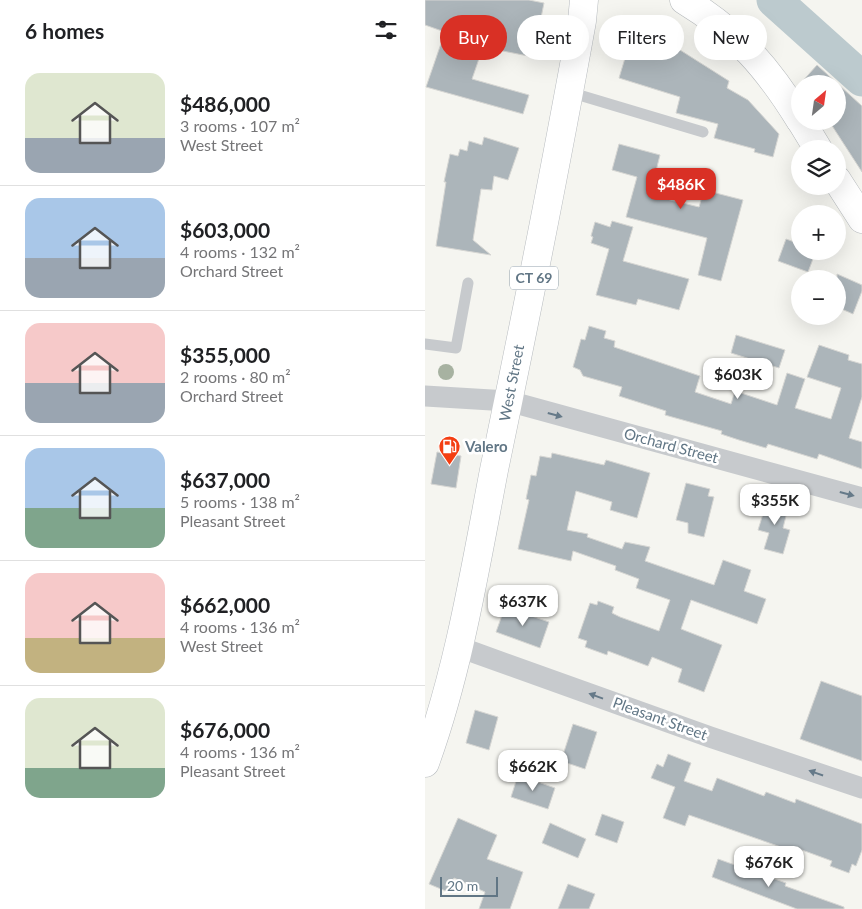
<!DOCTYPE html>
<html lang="en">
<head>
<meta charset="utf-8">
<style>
  :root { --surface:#fff; --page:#f2f2f2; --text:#202124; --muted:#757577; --line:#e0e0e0; --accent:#d93025 }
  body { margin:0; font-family:Lato,sans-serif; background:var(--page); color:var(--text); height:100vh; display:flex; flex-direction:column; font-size:19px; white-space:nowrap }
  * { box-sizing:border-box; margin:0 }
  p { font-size:16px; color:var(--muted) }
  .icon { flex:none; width:28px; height:28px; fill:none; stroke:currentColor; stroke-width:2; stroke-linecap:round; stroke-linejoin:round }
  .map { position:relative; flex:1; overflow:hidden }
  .drawer { display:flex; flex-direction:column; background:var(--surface); width:425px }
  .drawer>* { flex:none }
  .hud { position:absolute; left:15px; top:15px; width:346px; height:45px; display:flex; gap:10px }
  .needle { width:32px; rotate:29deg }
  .tools { position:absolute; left:366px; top:75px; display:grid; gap:10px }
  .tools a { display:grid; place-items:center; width:55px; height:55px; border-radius:50%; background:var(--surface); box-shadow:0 5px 20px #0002; font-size:25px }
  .scale { position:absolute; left:15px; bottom:12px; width:58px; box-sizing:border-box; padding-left:5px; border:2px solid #617685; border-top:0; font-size:14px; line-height:18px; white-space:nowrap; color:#617685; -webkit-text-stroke:4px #fff; paint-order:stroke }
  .price { position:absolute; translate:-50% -42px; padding:0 11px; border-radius:10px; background:#fff; color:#222; font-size:16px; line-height:32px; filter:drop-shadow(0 1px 2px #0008) }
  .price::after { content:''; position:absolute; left:50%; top:30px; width:15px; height:11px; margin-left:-8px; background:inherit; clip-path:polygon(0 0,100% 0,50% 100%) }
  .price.current { background:var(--accent); color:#fff }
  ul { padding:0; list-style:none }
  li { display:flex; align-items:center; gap:15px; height:125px; padding:0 25px }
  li+li { border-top:1px solid var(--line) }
  li span { display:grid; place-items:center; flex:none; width:140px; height:100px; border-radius:15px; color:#555 }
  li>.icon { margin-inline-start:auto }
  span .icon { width:60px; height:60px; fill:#fffc; stroke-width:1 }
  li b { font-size:21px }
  h2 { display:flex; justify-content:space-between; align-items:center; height:60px; padding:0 25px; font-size:21px }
  .pill { padding:0 18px; border-radius:22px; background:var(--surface); box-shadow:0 5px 20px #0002; font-size:18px; line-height:45px }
  .pill.current { background:var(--accent); color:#fff }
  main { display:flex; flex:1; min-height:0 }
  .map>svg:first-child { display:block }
</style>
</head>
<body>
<main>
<section class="drawer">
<h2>6 homes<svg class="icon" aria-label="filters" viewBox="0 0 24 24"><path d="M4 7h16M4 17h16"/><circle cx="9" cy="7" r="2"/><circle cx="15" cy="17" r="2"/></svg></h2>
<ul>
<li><span style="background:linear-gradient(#dfe7d0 65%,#9aa5b1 0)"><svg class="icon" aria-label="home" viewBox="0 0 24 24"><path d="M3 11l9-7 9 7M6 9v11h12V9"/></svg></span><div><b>$486,000</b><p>3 rooms · 107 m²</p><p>West Street</p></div></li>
<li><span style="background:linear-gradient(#a9c7e8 60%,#9aa5b1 0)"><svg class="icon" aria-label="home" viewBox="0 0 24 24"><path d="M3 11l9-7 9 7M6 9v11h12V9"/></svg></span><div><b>$603,000</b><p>4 rooms · 132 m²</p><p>Orchard Street</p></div></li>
<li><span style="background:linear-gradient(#f6c9c9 60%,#9aa5b1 0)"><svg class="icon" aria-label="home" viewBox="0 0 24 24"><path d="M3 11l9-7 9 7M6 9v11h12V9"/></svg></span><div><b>$355,000</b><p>2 rooms · 80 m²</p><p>Orchard Street</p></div></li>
<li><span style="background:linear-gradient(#a9c7e8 60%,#7fa58c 0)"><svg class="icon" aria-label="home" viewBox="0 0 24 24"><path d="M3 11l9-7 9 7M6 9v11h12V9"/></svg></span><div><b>$637,000</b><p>5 rooms · 138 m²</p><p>Pleasant Street</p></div></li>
<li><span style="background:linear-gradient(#f6c9c9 65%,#c2b280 0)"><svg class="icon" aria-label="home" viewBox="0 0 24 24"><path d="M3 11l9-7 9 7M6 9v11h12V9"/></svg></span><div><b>$662,000</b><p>4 rooms · 136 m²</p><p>West Street</p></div></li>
<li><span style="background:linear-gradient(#dfe7d0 70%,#7fa58c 0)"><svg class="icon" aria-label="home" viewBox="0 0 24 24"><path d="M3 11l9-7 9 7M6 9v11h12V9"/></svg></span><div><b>$676,000</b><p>4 rooms · 136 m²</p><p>Pleasant Street</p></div></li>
</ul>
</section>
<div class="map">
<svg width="437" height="909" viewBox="0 0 437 909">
  <rect width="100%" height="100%" fill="#f5f5f0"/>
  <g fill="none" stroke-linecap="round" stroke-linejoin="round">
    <polyline stroke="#bccace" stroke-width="35" points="349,0 437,79"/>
  </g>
  <g fill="#acb5ba" stroke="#d6d6d3">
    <polygon points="0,0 104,0 119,3 108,57 58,47 47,79 104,95 98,114 1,87 20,32 0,25"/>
    <polygon points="207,35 255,50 304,81 302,88 323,100 354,134 348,157 329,152 330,149 289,138 293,124 251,113 255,97 194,78"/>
    <polygon points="392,65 437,106 437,172 404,121 412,121 412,84 375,84"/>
    <polygon points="59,137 94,148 83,180 69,176 67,190 56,189 48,240 66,255 11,246 21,182 19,182 25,154 33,156 35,149 42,151 44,141 57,145"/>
    <polygon points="194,144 235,155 225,195 274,207 279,190 318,200 296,281 273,275 282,238 201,217 212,177 187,170"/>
    <polygon points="187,221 208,227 198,261 264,279 254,310 213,299 211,305 171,295 184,249 166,243 168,237 166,236 170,222 185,227"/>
    <polygon points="361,239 375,244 375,251 391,251 383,272 353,261"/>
    <polygon points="412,274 437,285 437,291 428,314 412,307"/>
    <polygon points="164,326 181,331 179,338 190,341 189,347 275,376 270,392 306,404 310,391 352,405 362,373 380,379 370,408 406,419 416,388 382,377 394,345 424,355 423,360 437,364 437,397 424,438 437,442 437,469 394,454 392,459 343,444 341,448 314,440 296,434 297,431 240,415 241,411 194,396 197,387 158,376 155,370 148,367 156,339 160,340"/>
    <polygon points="311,335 360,350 354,368 306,353"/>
    <polygon points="12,452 36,456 31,488 6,484"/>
    <polygon points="127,453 179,465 181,460 225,473 212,518 185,510 187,502 151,491 142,530 163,534 162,537 197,549 200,542 225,547 220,561 289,585 298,560 326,570 319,591 341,599 332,624 266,600 256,629 297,645 279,692 253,682 257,669 227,657 223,666 183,651 182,655 160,647 162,641 153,638 165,603 172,605 173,601 189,607 187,613 195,617 234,631 245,600 211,588 214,579 190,570 191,566 148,551 146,561 93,549 104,500 101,499 106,475 111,476 115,456 126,458"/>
    <polygon points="261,483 285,489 283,496 289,497 279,537 263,533 263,523 251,520"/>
    <polygon points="343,498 364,504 358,528 365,530 358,554 339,549 344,533 333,530"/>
    <polygon points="80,607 124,622 115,648 71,632"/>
    <polygon points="396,681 437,696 437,761 375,739"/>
    <polygon points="50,710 73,717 64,750 41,743"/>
    <polygon points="148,724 172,732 160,769 136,761"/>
    <polygon points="243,754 266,763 259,781 287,791 292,778 339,796 341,792 370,803 371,799 437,824 437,850 431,866 427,864 424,873 405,866 407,861 377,850 376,854 264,815 260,826 238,818 250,787 226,778 232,764 238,767"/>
    <polygon points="93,775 130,788 123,809 86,797"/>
    <polygon points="177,814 199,822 192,843 170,835"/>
    <polygon points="33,818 72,835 62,859 98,872 85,909 54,909 60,892 29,878 23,892 4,884"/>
    <polygon points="125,823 161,839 153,858 117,843"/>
    <polygon points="293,859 361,883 360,886 419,907 419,909 372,909 287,877"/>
    <polygon points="143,884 170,894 164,909 133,909"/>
  </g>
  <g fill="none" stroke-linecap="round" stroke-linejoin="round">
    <defs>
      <path id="primary" d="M0 763C34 669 50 569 69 470 100 321 130 171 157 21L159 0"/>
      <g id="trunk">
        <path d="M259 0C312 32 343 68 375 120"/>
        <polyline points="376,121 393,149"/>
        <polyline points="412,180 437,219"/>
      </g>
    </defs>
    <use href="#primary" stroke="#b7bbbf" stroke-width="29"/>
    <use href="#trunk" stroke="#b6babd" stroke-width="29"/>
    <g stroke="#c7cacd" stroke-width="11">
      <polyline points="144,92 278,132"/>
      <polyline points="0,344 31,348 43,283"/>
    </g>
    <g stroke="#c7cacd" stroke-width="21">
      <polyline points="0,396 83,401 437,498"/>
      <polyline points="34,647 285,737 437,788"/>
    </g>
    <use href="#primary" stroke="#fff" stroke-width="28"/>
    <use href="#trunk" stroke="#fff" stroke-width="28"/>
  </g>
  <circle fill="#a7b2a1" cx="21" cy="372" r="8"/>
  <defs><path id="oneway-solid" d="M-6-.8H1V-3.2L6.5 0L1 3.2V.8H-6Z" transform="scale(1.25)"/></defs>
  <g fill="#667a89">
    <use href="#oneway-solid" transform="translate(130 415) rotate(15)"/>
    <use href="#oneway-solid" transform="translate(422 494) rotate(15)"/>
    <use href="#oneway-solid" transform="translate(171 696) rotate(-160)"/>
    <use href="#oneway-solid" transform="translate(391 773) rotate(-161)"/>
  </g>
  <defs>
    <symbol id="fuel-pin" viewBox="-11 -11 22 30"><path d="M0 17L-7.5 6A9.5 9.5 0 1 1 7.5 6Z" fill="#f43e12" stroke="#fff"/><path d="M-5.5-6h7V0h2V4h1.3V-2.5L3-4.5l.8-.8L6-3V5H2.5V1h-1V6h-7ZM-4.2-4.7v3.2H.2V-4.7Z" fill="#fff"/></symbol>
  </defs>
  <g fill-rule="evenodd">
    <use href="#fuel-pin" x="12" y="434" width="25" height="34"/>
  </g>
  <g text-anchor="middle" stroke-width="5" stroke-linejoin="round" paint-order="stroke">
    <rect fill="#fff" stroke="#909faa" stroke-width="1" x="85" y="266.5" width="48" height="23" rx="4"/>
    <g font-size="14" font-weight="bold" fill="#617685">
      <text x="109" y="283">CT 69</text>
    </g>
    <g font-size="15" fill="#617685" stroke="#fff">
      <text transform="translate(87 383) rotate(-79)" y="5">West Street</text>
      <text transform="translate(246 446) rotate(15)" y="5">Orchard Street</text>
      <text transform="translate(235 719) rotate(20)" y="5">Pleasant Street</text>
    </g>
    <g font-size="15" font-weight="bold" fill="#617685" stroke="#fff" text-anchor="start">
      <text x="40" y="452">Valero</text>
    </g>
  </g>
</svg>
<div class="tools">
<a><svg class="needle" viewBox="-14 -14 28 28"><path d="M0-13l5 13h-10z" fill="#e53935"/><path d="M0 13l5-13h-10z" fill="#757577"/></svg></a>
<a><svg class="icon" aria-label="layers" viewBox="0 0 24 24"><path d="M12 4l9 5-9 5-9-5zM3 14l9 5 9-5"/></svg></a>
<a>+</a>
<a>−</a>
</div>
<div class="scale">20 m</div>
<b class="price current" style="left:256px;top:210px">$486K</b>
<b class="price" style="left:313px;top:400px">$603K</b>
<b class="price" style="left:350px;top:526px">$355K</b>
<b class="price" style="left:98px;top:627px">$637K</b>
<b class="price" style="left:108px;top:792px">$662K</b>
<b class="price" style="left:344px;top:888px">$676K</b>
<div class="hud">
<a class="pill current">Buy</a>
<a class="pill">Rent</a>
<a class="pill">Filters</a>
<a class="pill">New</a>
</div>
</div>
</main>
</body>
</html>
